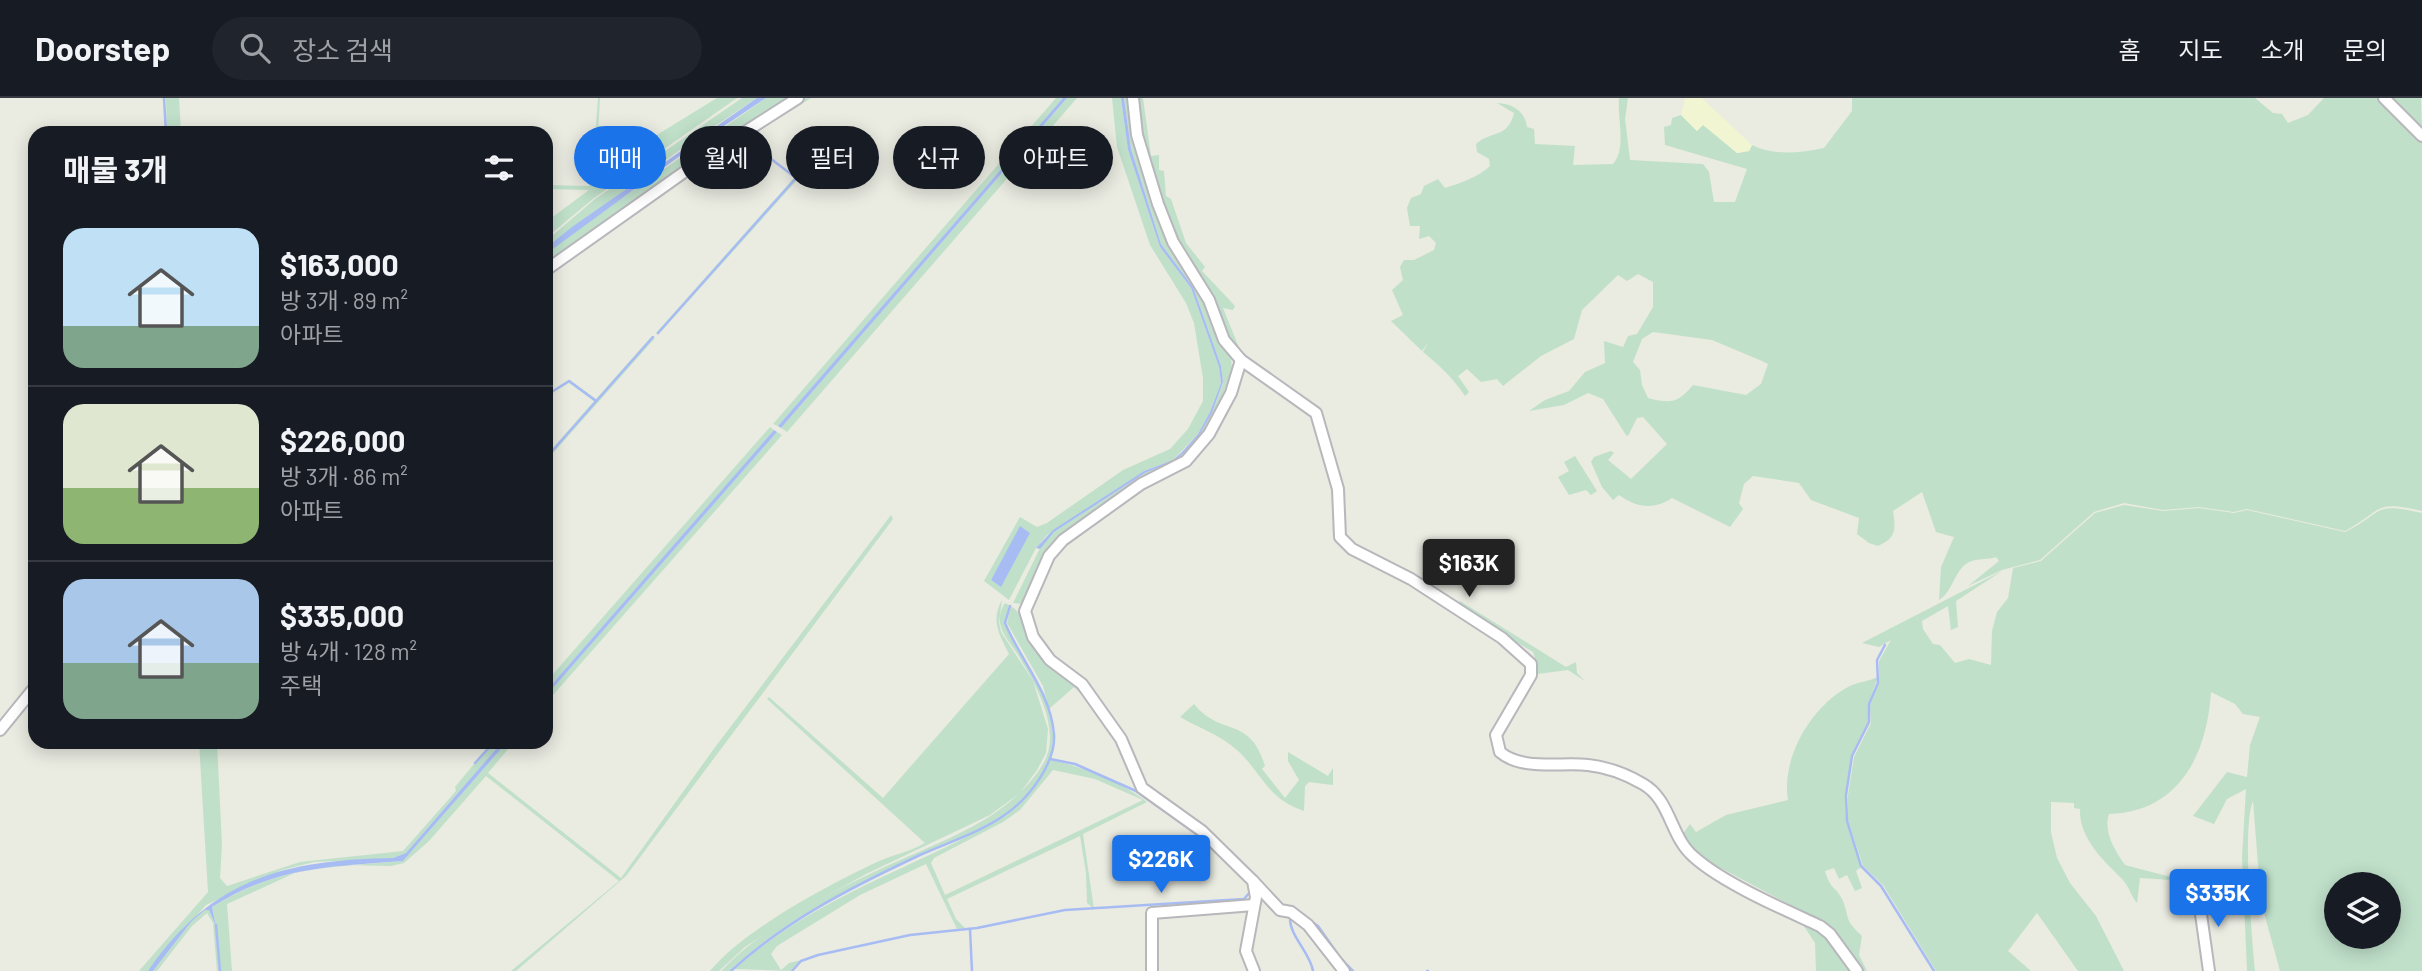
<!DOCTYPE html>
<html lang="ko">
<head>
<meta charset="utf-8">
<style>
  :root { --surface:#171b24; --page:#20242c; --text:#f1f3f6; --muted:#9ea1a6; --line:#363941; --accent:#1a73e8 }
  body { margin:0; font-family:Barlow,"Noto Sans KR",sans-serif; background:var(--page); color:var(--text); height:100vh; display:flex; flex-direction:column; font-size:26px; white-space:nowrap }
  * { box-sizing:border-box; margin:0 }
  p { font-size:23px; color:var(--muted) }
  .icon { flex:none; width:38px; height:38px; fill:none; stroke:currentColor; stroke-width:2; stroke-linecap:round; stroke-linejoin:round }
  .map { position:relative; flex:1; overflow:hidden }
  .panel { position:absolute; left:28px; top:28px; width:525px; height:623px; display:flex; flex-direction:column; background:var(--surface); border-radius:21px; box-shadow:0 4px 18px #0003 }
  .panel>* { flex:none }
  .guide { position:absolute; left:574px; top:28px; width:665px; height:63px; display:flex; gap:14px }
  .fabs { position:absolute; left:2324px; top:774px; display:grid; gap:14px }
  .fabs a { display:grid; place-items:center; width:77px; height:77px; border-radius:50%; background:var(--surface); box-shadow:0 4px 18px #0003; font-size:35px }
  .price { position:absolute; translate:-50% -60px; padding:0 16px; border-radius:7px; background:var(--accent); color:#fff; font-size:23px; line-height:46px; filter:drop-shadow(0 2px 4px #0008) }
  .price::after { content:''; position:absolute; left:50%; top:42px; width:21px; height:16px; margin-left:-10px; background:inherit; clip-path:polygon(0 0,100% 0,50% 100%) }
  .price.selected { background:#222; color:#fff }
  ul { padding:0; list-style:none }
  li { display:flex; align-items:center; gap:21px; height:175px; padding:0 35px }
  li+li { border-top:2px solid var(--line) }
  li span { display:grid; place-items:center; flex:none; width:196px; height:140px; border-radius:21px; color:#555 }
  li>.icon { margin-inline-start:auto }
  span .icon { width:84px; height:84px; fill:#fffc; stroke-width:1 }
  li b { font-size:30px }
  h2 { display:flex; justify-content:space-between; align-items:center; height:84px; padding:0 35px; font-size:30px }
  .chip { padding:0 24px; border-radius:32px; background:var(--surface); box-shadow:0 4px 18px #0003; font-size:24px; line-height:63px }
  .chip.selected { background:var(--accent); color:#fff }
  header { display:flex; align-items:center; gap:42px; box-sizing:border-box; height:98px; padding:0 35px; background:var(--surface); border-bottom:2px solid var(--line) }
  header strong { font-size:33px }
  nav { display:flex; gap:38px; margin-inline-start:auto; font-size:24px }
  .search { width:490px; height:63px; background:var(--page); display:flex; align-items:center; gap:18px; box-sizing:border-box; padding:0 24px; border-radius:38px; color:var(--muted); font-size:26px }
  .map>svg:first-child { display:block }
</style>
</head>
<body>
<header>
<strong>Doorstep</strong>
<div class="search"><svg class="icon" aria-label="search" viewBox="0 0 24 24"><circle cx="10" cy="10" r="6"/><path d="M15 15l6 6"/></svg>장소 검색</div>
<nav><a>홈</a><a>지도</a><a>소개</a><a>문의</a></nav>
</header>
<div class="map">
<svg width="2422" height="873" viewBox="0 0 2422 873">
  <rect width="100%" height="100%" fill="#eaebe1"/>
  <g fill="#c0e0ca" fill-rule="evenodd">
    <polygon points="166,0 179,0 181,35 167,35"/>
    <polygon points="598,0 600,0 595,88 660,35 717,0 737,0 594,100 546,140 546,124 589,92 546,91 546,87 589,88 592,85"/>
    <polygon points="742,0 757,0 685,48 546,150 546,143 595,101"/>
    <polygon points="766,0 790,0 651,92 546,168 546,156 575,133"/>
    <polygon points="801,0 811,0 746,40 798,81 658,237 656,235 795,79 743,42 616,124"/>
    <polygon points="1056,0 1063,0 778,328 773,326"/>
    <polygon points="1067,0 1077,0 787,334 781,330"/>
    <path d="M1112 0H1121L1128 52 1160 149 1191 190 1219 269 1221 285 1210 314 1198 336 1173 362 1144 373 1047 437 1036 450 1009 502 984 483 1020 419 1037 429 1047 425 1123 372 1170 351 1188 331 1203 303V280L1194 225 1186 205 1150 147 1117 49ZM1021 429 1001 488H1000L991 482Z"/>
    <polygon points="1124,0 1131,0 1151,89 1203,194 1231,260 1232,272 1212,325 1184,361 1054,445 1024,506 1013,505 1042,446 1054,434 1145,375 1174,363 1184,355 1199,338 1212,315 1223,285 1221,268 1193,189 1161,146 1131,51"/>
    <polygon points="1138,0 1143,0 1151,58 1159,57 1159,72 1164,73 1166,98 1171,101 1186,145 1205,169 1202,173 1235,208 1233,212 1223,210 1240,252 1236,254 1212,197 1173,136 1143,44"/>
    <path d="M1619 0H1628L1625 21 1630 62 1703 66 1709 74 1714 104H1735L1747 71 1665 47 1664 29 1671 27 1672 20 1681 17 1697 33 1703 26 1737 55 1749 53 1752 47C1774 58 1800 55 1824 50L1852 13V0H2255L2273 15 2282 16 2288 25 2308 17 2324 0H2379L2422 43V413C2372 401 2383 413 2345 433L2247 411 2234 414 2199 409 2163 412 2124 405 2094 414 2040 462 2002 472 1968 488 1999 463 1996 459C1988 462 1978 460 1969 464 1954 472 1953 494 1939 502L1941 469 1954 439 1936 434 1922 394 1893 413C1896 432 1896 440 1878 448L1869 445 1857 436 1859 420 1811 402 1799 385 1753 378 1744 386 1739 405 1743 411 1730 429 1672 400C1654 412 1637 410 1619 397L1613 402 1602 389 1591 364 1594 359 1611 353 1614 355 1608 362 1631 381 1667 346 1643 319 1637 320 1628 338 1626 337 1603 301 1588 295 1564 307 1529 313 1545 302 1569 293 1585 274 1605 265 1604 243 1623 249 1628 238 1637 236 1653 209V184L1638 176 1627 183 1618 177 1582 212 1574 241 1541 258 1503 288 1497 281 1481 284 1467 271 1458 278 1469 294 1465 298C1453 280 1440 268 1423 254L1428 245 1422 253 1391 223 1403 217 1392 192 1403 182 1400 169 1404 162H1414L1434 152 1436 145 1429 138 1419 141 1420 128H1410L1407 110 1411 100 1421 96 1424 88 1438 81 1445 90C1461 85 1478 79 1490 68L1489 61 1477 54 1476 46C1491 32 1508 41 1514 15L1497 5C1513 6 1525 13 1527 29L1534 31 1535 46 1575 48 1573 67 1613 66C1627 51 1617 20 1619 0ZM1653 234 1712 242 1762 263 1768 266 1761 286 1746 297 1693 287C1678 305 1671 306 1648 300L1642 287 1640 272 1633 264 1642 241Z"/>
    <polygon points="2391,0 2421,0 2422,29 2421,28"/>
    <polygon points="652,238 655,240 546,363 546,358 594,303 569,285 549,297 546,289 550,294 570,282 596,301"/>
    <polygon points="770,329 774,332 546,593 546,584"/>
    <polygon points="777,334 782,337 546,605 546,598"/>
    <polygon points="1575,358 1597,393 1591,397 1586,392 1569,397 1558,379 1569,373 1564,364"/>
    <path d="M2124 407 2163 413 2199 410 2234 415 2247 412 2345 434C2384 415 2371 403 2422 415V873H2280L2261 804 2253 703C2242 727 2252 841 2255 873H2247L2242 759 2246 691 2227 701 2214 726 2193 718 2227 674 2247 679 2250 647 2260 619 2243 616 2235 606 2211 594C2207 657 2179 714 2109 716 2103 734 2115 753 2125 767L2186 783 2140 780 2137 805C2131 798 2129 788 2122 781 2102 761 2079 740 2080 711L2074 710V705L2051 704V734L2057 760 2070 785 2096 818 2124 873H2078L2037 815 2008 853 2031 873H1936L1883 787 1863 768 1848 723V697L1854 659 1871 625 1870 607 1879 585V563L1891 542 1879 549 1862 545 2002 473 1956 503 1958 529 1951 532 1948 508 1922 523 1923 531 1933 546 1940 547 1955 565 1969 561 1991 567 1992 533 1997 514 2008 500 2013 470 2041 463 2095 415ZM2336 786H2389V838H2336Z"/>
    <path d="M891 417 893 421 626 778 516 873H511L619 783 486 678 429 743 404 765 391 768 346 767 297 774 227 806 232 873H220L218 848 219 873H217L213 825 207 815 192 828 157 873H153L191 824 205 812H209L216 828 212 809C280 767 329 770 403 763L507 644H514L488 675 621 780 713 652Z"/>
    <path d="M1002 502 999 524 1001 534 1033 583 1048 631 1046 655 1037 672 1020 695 990 717 866 776 800 813 745 849 719 873H710C744 832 826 788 875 765 891 757 910 754 925 745L767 601 769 599 883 700 1009 556C1000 538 990 523 1002 502Z"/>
    <polygon points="1460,503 1566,569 1576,564 1577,575 1585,583 1568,572 1537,576 1538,569 1533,554 1457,507"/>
    <path d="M1005 505 1009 507 1005 525C1021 563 1050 593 1053 636 1055 665 1028 700 1005 716 979 733 947 744 919 757 851 789 785 821 729 873H721C763 828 835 792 891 766 946 741 1010 720 1043 666 1063 633 1035 585 1018 557 1012 547 1002 537 1000 525 999 517 1001 511 1005 505Z"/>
    <polygon points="1011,508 1016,512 1083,593 1080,595 1074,589 1049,611 1043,588 1007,525"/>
    <path d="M1878 579 1868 606V624L1852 658 1845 697 1846 723 1861 769 1856 773 1862 790 1855 793 1847 777 1839 781 1834 770 1825 773C1830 792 1837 789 1843 803 1850 822 1844 821 1862 838L1859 857 1867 873H1861L1817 821 1700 759 1682 737 1690 726 1696 734 1726 717 1788 702C1781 659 1812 606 1852 587 1860 584 1869 583 1878 579Z"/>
    <path d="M1194 606C1222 640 1250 617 1265 668L1262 671 1285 700 1299 682 1288 663V654L1328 678 1333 670V687L1309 684 1305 688 1304 713C1266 700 1263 676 1237 652 1220 637 1199 630 1180 619Z"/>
    <polygon points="199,644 217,644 222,747 220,780 227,788 300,764 403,753 456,693 455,689 492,644 502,644 406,755 393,760 314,764 282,772 206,807 148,873 139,873 208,794"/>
    <path d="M1051 662C1081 668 1123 685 1147 704L1083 736 1094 811 1087 805 1086 775 1080 738 947 801 956 821 965 830 957 831 926 766 860 797 777 848 771 856 781 872 789 865 801 862 790 873 735 871C815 798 916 770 1007 717L1022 704ZM1053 672 1095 681 1143 702 945 797 931 765 934 760 1003 724 1020 712Z"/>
    <polygon points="1800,822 1820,832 1854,873 1816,873 1815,845"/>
  </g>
  <polygon fill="#f2f5d2" points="1685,0 1702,0 1752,47 1749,53 1737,55 1703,27 1697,33 1681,17"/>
  <g fill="#a8bcf4">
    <polygon points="757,0 766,0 688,52 546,156 546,150 572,129"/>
    <polygon points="1063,0 1067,0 781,330 778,328"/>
    <polygon points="1121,0 1124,0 1131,51 1161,146 1193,189 1221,268 1223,284 1212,315 1199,338 1184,355 1174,363 1145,375 1054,434 1040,451 1036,450 1053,432 1144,373 1173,362 1182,354 1198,336 1210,314 1221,285 1219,269 1191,190 1160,149 1128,52"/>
    <polygon points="774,332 777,334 546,598 546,593"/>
    <polygon points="1020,428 1030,435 1001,489 991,482"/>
    <path d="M502 644H507L403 763C331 769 277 768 212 809L216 828 209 812H205L191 824 153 873H148C212 780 285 762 393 760L406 755Z"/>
  </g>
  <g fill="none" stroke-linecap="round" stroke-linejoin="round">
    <g stroke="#a8bcf4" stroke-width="2.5">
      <polyline points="164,0 166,35"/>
      <polyline points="658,235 796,80 745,41"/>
      <polyline points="546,291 550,295 569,283 596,303"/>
      <polyline points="546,360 653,239"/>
      <polyline points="1885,547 1877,562 1878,585 1869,606 1869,624 1852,658 1846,697 1847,723 1861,768 1881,788 1934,873"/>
      <polyline points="1050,661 1075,666 1136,693"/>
      <polyline points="475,665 494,644"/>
      <polyline points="1136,693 1202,740"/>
      <polyline points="1213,737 1243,766"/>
      <polyline points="1299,815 1318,828 1337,855"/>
      <path d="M1290 819C1289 838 1310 854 1313 873"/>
      <polyline points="216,827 220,873"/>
      <polyline points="970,831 972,873"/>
      <polyline points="1341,861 1353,873"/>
      <path d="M731 873C786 822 852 789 920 757 949 744 981 734 1006 716 1029 700 1056 665 1054 636 1050 593 1021 563 1005 525L1010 508"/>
      <polyline points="792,873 801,863 818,857 910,837 977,830 1065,812 1244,801 1250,794"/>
      <polyline points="1427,873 1428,873"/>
    </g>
    <defs>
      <g id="minor">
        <path d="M1133 0 1137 37 1158 106 1173 144 1209 202 1224 242 1241 262 1316 315 1338 391 1340 439 1352 451 1411 481 1502 540 1531 566V577L1496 637 1500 654C1522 673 1561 664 1588 667 1607 669 1626 676 1643 686 1671 702 1670 739 1694 759 1723 785 1783 811 1820 828L1830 836 1857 873"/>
        <polyline points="2384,0 2422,38"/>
        <polyline points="546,172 704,60 798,0"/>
        <polyline points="1241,262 1231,295 1209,336 1186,363 1141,386 1063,442 1049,458 1025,513 1033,539 1050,562 1082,586 1121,641 1142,690 1202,733 1253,783 1256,799 1246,853 1254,873"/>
        <polyline points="0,632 35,589"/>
        <polyline points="1253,783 1280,812 1291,814 1308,827 1344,873"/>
        <polyline points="2198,795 2209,873"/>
        <polyline points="1152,873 1152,815 1254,807"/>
      </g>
    </defs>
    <use href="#minor" stroke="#b7b7bc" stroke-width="14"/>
    <use href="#minor" stroke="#fff" stroke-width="10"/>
  </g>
</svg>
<div class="fabs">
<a><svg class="icon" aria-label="layers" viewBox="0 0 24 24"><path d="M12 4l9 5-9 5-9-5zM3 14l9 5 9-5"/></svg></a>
</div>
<b class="price selected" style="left:1469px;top:501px">$163K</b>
<b class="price" style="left:1161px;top:797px">$226K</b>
<b class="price" style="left:2218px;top:831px">$335K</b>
<div class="guide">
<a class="chip selected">매매</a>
<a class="chip">월세</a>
<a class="chip">필터</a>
<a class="chip">신규</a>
<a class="chip">아파트</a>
</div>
<section class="panel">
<h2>매물 3개<svg class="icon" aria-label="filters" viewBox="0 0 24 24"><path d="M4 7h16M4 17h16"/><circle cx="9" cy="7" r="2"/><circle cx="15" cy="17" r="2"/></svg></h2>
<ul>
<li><span style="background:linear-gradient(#bfe0f5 70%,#7fa58c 0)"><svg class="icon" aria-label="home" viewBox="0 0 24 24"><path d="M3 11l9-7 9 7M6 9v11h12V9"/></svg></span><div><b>$163,000</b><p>방 3개 · 89 m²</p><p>아파트</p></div></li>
<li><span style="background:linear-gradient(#dfe7d0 60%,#8fb573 0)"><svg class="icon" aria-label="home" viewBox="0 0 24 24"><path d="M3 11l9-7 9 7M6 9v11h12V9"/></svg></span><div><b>$226,000</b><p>방 3개 · 86 m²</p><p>아파트</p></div></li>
<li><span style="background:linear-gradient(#a9c7e8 60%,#7fa58c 0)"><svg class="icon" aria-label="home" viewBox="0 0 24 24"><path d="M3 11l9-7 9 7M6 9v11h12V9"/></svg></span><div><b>$335,000</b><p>방 4개 · 128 m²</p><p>주택</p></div></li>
</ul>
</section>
</div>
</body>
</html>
